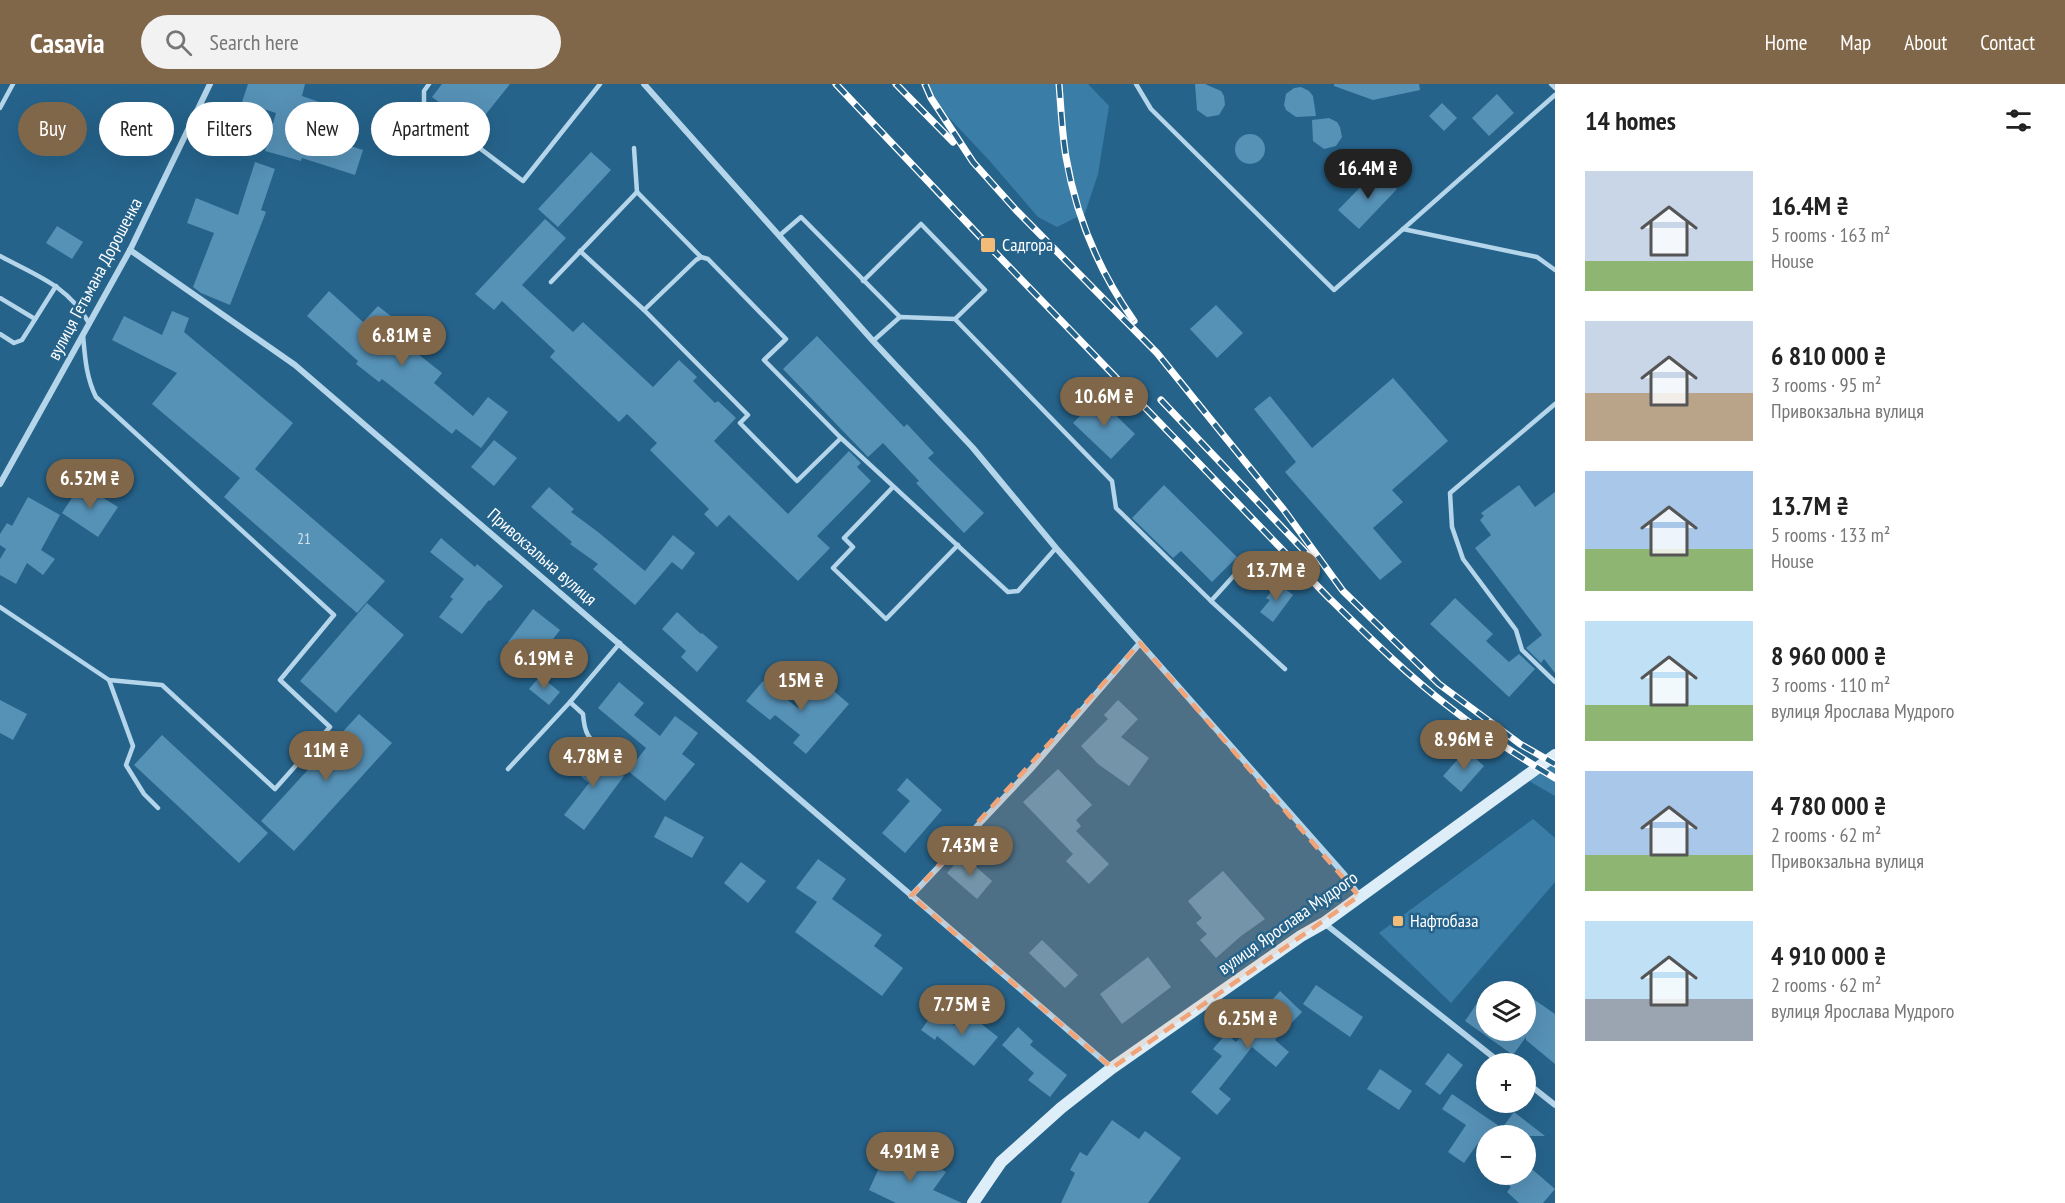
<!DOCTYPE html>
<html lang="en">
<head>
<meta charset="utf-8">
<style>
  :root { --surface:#fff; --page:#f2f2f2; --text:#222; --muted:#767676; --accent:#806749 }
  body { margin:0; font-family:"PT Sans Narrow",sans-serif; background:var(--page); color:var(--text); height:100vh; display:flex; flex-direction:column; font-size:22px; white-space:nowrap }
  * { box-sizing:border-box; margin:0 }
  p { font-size:20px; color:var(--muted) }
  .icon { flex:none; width:33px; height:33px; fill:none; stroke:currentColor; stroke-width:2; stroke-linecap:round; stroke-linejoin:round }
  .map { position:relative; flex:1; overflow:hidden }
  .details { display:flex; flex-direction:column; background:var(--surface); width:510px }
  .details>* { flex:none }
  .banner { position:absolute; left:18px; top:18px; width:570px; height:54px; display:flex; gap:12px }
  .tools { position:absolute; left:1476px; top:897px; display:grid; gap:12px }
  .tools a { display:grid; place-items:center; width:60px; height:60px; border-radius:50%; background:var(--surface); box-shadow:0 6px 24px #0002; font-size:30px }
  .price { position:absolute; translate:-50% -51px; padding:0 14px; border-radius:21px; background:var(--accent); color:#fff; font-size:20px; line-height:39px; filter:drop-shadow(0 2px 3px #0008) }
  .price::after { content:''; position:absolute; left:50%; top:36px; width:18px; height:14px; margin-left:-9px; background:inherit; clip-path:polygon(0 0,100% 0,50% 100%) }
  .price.selected { background:#222; color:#fff }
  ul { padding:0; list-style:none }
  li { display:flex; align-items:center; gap:18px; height:150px; padding:0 30px }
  li span { display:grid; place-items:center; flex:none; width:168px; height:120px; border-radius:0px; color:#555 }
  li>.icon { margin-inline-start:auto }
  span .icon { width:72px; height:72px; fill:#fffc; stroke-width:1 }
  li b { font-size:26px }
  h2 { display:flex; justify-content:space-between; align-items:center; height:72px; padding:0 30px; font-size:26px }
  .pill { padding:0 21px; border-radius:27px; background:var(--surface); box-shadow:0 6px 24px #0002; font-size:21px; line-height:54px }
  .pill.selected { background:var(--accent); color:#fff }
  header { display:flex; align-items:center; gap:36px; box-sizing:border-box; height:84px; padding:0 30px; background:var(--accent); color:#fff }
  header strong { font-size:28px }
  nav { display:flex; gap:33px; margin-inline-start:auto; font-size:21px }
  .search { width:420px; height:54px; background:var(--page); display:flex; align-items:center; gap:15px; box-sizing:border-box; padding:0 21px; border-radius:33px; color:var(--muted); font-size:22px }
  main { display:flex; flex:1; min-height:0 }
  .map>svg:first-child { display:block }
</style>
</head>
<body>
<header>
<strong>Casavia</strong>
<div class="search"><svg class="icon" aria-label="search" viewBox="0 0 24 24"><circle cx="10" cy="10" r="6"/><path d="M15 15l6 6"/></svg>Search here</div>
<nav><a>Home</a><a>Map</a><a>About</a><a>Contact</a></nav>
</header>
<main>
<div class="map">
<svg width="1555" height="1119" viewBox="0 0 1555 1119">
  <rect width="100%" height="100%" fill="#26638b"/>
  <g fill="#3a7ea8">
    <polygon points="927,0 1088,0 1109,22 1098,90 1085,129 1057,143 1038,133 988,75 939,23"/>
    <polygon points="1555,667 1555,712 1517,690"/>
    <polygon points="1533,735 1555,754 1555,798 1451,919 1379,849"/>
  </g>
  <g fill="#5691b6">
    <polygon points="248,0 305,0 302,12 348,28 338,58 363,66 355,91 302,74 301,77 265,67 276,29 242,18"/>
    <polygon points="442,0 510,0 474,45 432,13"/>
    <polygon points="1195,0 1205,0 1221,7 1224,12 1225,21 1219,31 1207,33 1197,26"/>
    <polygon points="1334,0 1419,0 1420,6 1373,16 1334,2"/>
    <polygon points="1301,3 1309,7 1313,12 1316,32 1296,33 1286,26 1284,21 1286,10 1294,4"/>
    <polygon points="1497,10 1514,29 1489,52 1472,34"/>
    <polygon points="1442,19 1457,34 1444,47 1429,32"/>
    <polygon points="1329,34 1337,38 1340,43 1342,53 1336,62 1324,65 1313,57 1312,36"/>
    <circle cx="1250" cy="65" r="15"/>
    <polygon points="591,68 611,86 558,143 538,125"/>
    <polygon points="255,78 275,85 261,126 266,128 230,221 201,209 193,203 214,149 187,139 196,114 238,131"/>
    <polygon points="1377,86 1397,105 1359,145 1338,126"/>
    <polygon points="545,135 566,154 522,201 573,248 583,238 653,303 679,276 697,293 693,297 715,319 718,317 736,334 714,357 788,430 849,367 861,379 857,383 871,397 817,452 830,464 798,497 729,431 717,443 704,430 709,425 650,366 657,359 627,330 619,338 550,273 555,267 502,217 494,226 475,210"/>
    <polygon points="57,142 83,158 72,175 46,159"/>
    <polygon points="329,207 363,238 378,222 416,252 408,262 442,289 434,299 473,332 488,313 508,328 481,364 456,345 452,350 382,295 379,298 356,280 358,277 307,232"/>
    <polygon points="1216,221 1243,249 1217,274 1190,245"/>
    <polygon points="172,227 189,234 184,248 293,339 255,385 385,497 357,529 224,413 240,394 152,320 177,289 112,256 124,232 162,251"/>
    <polygon points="817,252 904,343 907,340 934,369 928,374 984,429 964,449 916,399 919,397 883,359 868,373 783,285"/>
    <polygon points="1393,294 1448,357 1392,406 1403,418 1373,444 1402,478 1380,496 1285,388 1296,378 1254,325 1270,312 1312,364"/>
    <polygon points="1098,314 1135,350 1111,375 1073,339"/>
    <polygon points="494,356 517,374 494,402 471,383"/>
    <polygon points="81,400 118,423 98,453 62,429"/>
    <polygon points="1164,401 1237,473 1212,498 1181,467 1173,474 1132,434"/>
    <polygon points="1519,401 1535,423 1555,408 1555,589 1544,575 1541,579 1526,564 1542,551 1475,464 1491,451 1480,436 1484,432 1481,429"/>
    <polygon points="549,403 574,425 571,428 598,448 645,487 673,451 695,469 682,486 672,478 635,521 593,485 598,480 570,460 572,458 531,423"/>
    <polygon points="28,413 60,431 41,466 55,475 43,491 27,479 16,500 0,491 0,475 6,465 0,461 0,450 7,439 12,442"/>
    <polygon points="441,454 475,483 477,480 503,502 490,517 489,516 462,550 439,533 453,515 450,513 464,495 430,468"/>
    <polygon points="1278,499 1293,511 1273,538 1260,528 1270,516 1266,514"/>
    <polygon points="1455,514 1493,550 1486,557 1509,578 1519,570 1535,585 1509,613 1430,540"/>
    <polygon points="367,519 404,551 336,629 300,597"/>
    <polygon points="533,525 560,546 535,579 508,558"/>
    <polygon points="677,528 701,550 702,549 718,563 697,588 681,573 686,567 662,545"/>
    <polygon points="540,592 560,608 549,621 529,605"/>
    <polygon points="821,596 849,620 806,670 793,659 800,651 775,631 770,636 746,617 763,597 798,624"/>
    <polygon points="619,598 644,619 634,631 660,652 675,632 698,649 682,670 695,680 665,717 628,687 646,664 598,624"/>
    <polygon points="0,616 27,630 13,656 0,649"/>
    <polygon points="1118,616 1138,635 1121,653 1149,674 1129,702 1098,680 1081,662 1108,635 1104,631"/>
    <polygon points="359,630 392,659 294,767 261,737"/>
    <polygon points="162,651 268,749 239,779 134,681"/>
    <polygon points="589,664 624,692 584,746 564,731 589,699 572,685"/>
    <polygon points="1466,666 1484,682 1461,708 1443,692"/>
    <polygon points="1058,685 1092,721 1076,736 1081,742 1076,747 1109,780 1089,800 1066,777 1073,770 1023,718"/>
    <polygon points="907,694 942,726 905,769 882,749 910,717 897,706"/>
    <polygon points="665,732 704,753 692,774 654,753"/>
    <polygon points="963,771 992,797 977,815 947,789"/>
    <polygon points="818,775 846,795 832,815 882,851 874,862 903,884 882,912 795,848 817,818 796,804"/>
    <polygon points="741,778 766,797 748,819 724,799"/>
    <polygon points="1223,787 1265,835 1241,852 1216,874 1200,856 1207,850 1196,839 1202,834 1188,817"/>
    <polygon points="1042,856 1078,891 1065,904 1029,869"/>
    <polygon points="1148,873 1171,903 1122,940 1100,910"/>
    <polygon points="1316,901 1363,933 1350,953 1303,920"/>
    <polygon points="1486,906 1486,946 1526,946 1526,910 1555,930 1555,980 1526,956 1526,953 1513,971 1465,937"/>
    <polygon points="1280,907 1302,928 1275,956 1289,968 1276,983 1252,963 1219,1005 1231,1015 1217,1031 1191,1008 1222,972 1213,965 1226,950 1236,958"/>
    <polygon points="935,927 954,941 965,927 998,953 974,982 937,952 935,956 921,946"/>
    <polygon points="1018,943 1033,957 1030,961 1067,991 1050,1013 1028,996 1034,989 1002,961"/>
    <polygon points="1448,969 1463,981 1440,1011 1425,1000"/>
    <polygon points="1380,985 1412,1007 1399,1026 1367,1005"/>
    <polygon points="1452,1010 1502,1044 1514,1028 1545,1052 1483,1052 1464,1079 1448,1068 1466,1041 1442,1025"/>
    <polygon points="1112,1036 1139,1055 1145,1047 1181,1074 1148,1119 1061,1119 1075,1089 1070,1086 1080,1068 1087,1072"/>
    <polygon points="884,1073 915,1087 924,1074 946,1088 933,1106 962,1119 896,1119 869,1106"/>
    <polygon points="1526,1080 1555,1105 1543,1119 1519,1119 1507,1108 1511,1103 1495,1090 1526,1090"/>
  </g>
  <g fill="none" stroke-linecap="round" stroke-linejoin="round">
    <g stroke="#b4d5ea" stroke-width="4.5">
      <polyline points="429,0 424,7 424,22 523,97 600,0"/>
      <polyline points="1136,0 1151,25 1334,206 1555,11"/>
      <polyline points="1551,0 1555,4"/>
      <polyline points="0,24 13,0"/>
      <polyline points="634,64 637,108"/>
      <polyline points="1403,145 1537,173 1555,186"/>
      <polyline points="780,151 801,133 900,233"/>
      <polyline points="580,167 644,226"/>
      <path d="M0 172C37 192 67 201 89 239"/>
      <polyline points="863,197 921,140 985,206 955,235 1112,397 1116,424 1211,517 1285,585"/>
      <polyline points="551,198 637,108 701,173"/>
      <polyline points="0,214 35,235"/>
      <polyline points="0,250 14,259 22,256 56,202"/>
      <polyline points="873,257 900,233 955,235"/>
      <polyline points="1555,320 1450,409 1452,443 1463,475 1516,546 1522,566 1555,598"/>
      <polyline points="841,354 797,397 740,339 748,331 644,226 696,176 701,173 708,175 786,255 764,276 841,354 1008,508 1018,507 1056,464"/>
      <polyline points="893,403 844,454 853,463 833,484 886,535 958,461"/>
      <polyline points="1211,517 1247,477"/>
      <path d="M0 523 109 596 162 601 275 705 330 643 280 596 334 531 96 313C86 293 85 273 83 251"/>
      <polyline points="109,596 133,662 126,681 144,710 158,724"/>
      <path d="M570 618 583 630C585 656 591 655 610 671"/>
      <polyline points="508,685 570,618 620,559"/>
    </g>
    <g stroke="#b4d5ea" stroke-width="6">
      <polyline points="644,0 873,257 973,364 1056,464 1344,790 1359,812"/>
      <polyline points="130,166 295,281 1112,984"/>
      <polyline points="0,400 130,166 210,0"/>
      <polyline points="911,812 1031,685 1140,559"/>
      <polyline points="1324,839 1502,980"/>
      <polyline points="1526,998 1555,1021"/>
    </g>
    <polyline stroke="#deeef8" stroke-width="12" points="973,1119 1001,1078 1061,1024 1112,984 1301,852 1324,839 1555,671"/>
    <defs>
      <g id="rail">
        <path d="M836 0 988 161 1328 513C1367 551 1405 589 1448 622 1482 649 1518 672 1555 694"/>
        <polyline points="896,0 953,58"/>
        <polyline points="925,0 931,14 973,78 1016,126 1157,269 1284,426 1343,507 1439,600 1520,660 1555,680"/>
        <path d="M1059 0C1061 24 1062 49 1066 73 1076 132 1100 189 1134 237"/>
        <polyline points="1161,316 1314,477"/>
      </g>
    </defs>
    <use href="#rail" stroke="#fff" stroke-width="7"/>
    <use href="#rail" stroke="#26638b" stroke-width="4.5" stroke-dasharray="14" stroke-linecap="butt"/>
  </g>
  <path fill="#f2a479" fill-opacity="0.2" stroke="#f2a479" stroke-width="4.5" stroke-dasharray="12 8" stroke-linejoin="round" d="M1140 559 1359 812 1112 984 911 812Z"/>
  <g fill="#f3bb78" stroke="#26638b" stroke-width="2">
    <rect x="980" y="153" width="16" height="16" rx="3"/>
    <rect x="1392" y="831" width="12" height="12" rx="3"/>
  </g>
  <g text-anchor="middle" stroke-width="5" stroke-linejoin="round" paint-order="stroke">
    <g font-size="15" fill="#d5e4ed">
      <text x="304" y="460">21</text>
    </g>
    <g font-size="18" fill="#fff" stroke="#26638b" text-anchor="start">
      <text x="1002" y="167">Садгора</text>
      <text x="1410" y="843">Нафтобаза</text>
    </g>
    <g font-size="18" fill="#fff" stroke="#26638b">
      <text transform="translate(95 195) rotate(-62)" y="6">вулиця Гетьмана Дорошенка</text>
      <text transform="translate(542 473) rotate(41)" y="6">Привокзальна вулиця</text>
      <text transform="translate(1288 839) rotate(-35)" y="6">вулиця Ярослава Мудрого</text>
    </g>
  </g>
</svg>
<div class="tools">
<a><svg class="icon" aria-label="layers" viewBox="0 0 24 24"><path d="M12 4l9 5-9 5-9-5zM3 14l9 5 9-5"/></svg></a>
<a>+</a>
<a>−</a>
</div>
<b class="price selected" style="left:1368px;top:116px">16.4M ₴</b>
<b class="price" style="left:402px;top:283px">6.81M ₴</b>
<b class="price" style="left:1104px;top:344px">10.6M ₴</b>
<b class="price" style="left:90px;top:426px">6.52M ₴</b>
<b class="price" style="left:1276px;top:518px">13.7M ₴</b>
<b class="price" style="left:544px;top:606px">6.19M ₴</b>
<b class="price" style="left:801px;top:628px">15M ₴</b>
<b class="price" style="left:1464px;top:687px">8.96M ₴</b>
<b class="price" style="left:326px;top:698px">11M ₴</b>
<b class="price" style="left:593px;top:704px">4.78M ₴</b>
<b class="price" style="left:970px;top:793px">7.43M ₴</b>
<b class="price" style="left:962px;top:952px">7.75M ₴</b>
<b class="price" style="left:1248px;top:966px">6.25M ₴</b>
<b class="price" style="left:910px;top:1099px">4.91M ₴</b>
<div class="banner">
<a class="pill selected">Buy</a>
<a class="pill">Rent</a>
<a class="pill">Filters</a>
<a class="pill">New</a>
<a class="pill">Apartment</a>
</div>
</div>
<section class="details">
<h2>14 homes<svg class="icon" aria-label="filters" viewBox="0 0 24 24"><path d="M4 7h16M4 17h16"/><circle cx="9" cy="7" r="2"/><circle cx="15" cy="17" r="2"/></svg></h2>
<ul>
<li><span style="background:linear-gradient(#c9d6e8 75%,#8fb573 0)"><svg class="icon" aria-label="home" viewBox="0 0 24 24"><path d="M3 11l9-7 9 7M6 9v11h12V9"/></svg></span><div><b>16.4M ₴</b><p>5 rooms · 163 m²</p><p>House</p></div></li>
<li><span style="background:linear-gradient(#c9d6e8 60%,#b9a48a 0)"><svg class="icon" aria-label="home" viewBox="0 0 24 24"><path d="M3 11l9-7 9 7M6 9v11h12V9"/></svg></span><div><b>6 810 000 ₴</b><p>3 rooms · 95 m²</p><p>Привокзальна вулиця</p></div></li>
<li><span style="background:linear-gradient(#a9c7e8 65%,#8fb573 0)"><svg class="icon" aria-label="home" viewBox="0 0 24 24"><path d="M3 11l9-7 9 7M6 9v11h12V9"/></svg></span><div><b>13.7M ₴</b><p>5 rooms · 133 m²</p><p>House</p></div></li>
<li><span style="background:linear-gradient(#bfe0f5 70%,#8fb573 0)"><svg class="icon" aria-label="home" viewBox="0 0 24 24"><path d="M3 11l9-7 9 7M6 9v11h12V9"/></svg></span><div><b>8 960 000 ₴</b><p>3 rooms · 110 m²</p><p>вулиця Ярослава Мудрого</p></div></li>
<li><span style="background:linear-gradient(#a9c7e8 70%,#8fb573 0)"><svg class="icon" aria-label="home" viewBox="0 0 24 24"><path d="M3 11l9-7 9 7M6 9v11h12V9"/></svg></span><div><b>4 780 000 ₴</b><p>2 rooms · 62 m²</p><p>Привокзальна вулиця</p></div></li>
<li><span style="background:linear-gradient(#bfe0f5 65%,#9aa5b1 0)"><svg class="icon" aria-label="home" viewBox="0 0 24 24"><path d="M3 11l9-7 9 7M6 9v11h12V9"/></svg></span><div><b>4 910 000 ₴</b><p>2 rooms · 62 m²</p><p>вулиця Ярослава Мудрого</p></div></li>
</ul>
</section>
</main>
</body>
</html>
